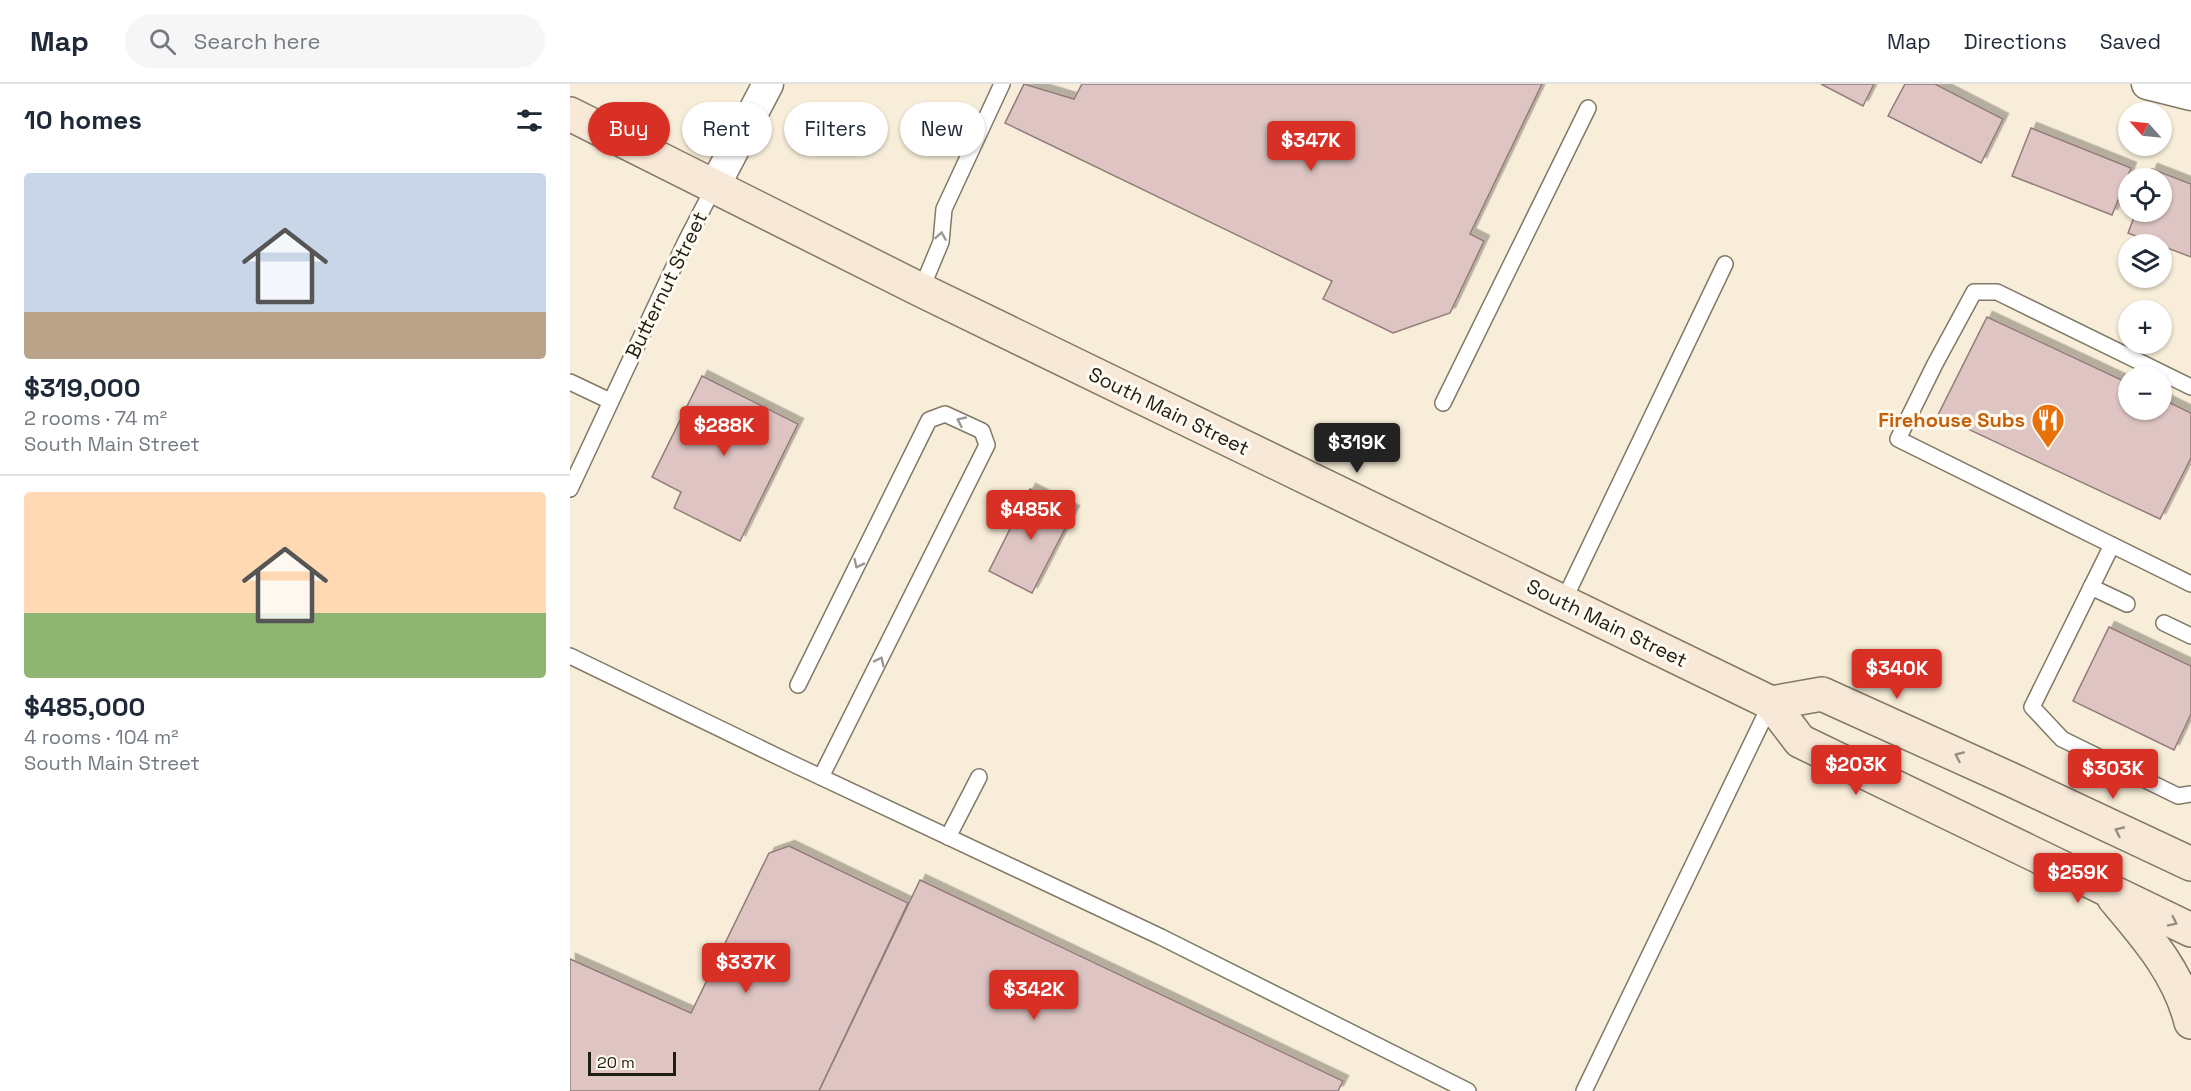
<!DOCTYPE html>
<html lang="en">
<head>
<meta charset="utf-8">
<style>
  :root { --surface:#fff; --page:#f6f6f7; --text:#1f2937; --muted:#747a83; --line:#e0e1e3; --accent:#d93025 }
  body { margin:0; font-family:"Space Grotesk",sans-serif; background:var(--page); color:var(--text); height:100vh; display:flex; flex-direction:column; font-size:22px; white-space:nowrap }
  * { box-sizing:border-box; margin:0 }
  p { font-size:20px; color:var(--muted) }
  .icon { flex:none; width:33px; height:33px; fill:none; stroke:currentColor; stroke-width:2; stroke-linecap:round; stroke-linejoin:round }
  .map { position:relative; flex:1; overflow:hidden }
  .side { display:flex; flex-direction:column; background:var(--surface); width:570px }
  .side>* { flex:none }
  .banner { position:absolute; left:18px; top:18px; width:570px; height:54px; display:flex; gap:12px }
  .needle { width:39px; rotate:297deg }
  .buttons { position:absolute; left:1548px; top:18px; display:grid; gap:12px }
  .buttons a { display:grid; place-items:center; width:54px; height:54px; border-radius:50%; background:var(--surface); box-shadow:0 2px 4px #0004; font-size:30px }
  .scale { position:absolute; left:18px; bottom:15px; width:88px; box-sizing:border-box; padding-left:6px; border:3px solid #201d15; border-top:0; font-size:16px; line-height:21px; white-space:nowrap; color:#201d15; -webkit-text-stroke:4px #fffbf2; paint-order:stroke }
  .price { position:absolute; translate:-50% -51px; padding:0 14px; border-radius:6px; background:var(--accent); color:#fff; font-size:20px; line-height:39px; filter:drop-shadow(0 2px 3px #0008) }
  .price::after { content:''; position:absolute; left:50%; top:36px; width:18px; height:14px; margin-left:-9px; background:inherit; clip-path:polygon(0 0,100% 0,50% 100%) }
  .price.on { background:#222; color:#fff }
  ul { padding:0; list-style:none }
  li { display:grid; align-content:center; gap:12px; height:318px; padding:0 24px }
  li+li { border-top:2px solid var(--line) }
  li span { display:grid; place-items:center; height:186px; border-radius:6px; color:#555 }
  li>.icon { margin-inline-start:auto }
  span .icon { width:108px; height:108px; fill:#fffc; stroke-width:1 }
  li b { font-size:26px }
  h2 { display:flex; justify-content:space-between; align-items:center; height:72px; padding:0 24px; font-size:26px }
  .chip { padding:0 21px; border-radius:27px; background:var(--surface); box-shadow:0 2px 4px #0004; font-size:21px; line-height:54px }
  .chip.on { background:var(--accent); color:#fff }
  header { display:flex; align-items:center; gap:36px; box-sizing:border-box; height:84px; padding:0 30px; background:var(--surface); border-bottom:2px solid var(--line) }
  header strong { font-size:28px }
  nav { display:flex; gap:33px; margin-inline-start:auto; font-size:21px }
  .search { width:420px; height:54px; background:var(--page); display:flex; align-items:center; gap:15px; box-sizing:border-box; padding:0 21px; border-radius:33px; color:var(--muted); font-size:22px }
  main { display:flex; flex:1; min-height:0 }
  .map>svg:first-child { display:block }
</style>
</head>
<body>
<header>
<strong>Map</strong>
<div class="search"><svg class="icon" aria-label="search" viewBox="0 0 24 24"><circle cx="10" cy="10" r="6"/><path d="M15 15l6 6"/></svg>Search here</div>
<nav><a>Map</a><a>Directions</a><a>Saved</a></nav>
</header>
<main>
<section class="side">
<h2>10 homes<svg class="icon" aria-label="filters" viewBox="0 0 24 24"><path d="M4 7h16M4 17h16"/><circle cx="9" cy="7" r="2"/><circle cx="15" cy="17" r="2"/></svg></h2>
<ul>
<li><span style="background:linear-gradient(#c9d6e8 75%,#b9a48a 0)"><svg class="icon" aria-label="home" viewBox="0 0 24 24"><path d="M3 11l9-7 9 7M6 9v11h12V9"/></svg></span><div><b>$319,000</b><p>2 rooms · 74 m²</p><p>South Main Street</p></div></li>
<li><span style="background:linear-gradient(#ffd9b3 65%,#8fb573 0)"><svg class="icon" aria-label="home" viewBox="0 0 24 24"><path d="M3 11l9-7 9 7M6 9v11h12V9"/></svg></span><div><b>$485,000</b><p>4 rooms · 104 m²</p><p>South Main Street</p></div></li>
</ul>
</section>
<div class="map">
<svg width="1621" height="1007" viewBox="0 0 1621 1007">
  <defs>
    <filter id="shadow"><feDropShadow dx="5.5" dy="-5.5" stdDeviation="0" flood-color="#0004"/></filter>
  </defs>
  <rect width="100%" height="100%" fill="#f7edd8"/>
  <g fill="#dec5c3" stroke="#927b79" stroke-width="1.5" filter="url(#shadow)">
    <polygon points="454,0 504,15 512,0 972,0 900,150 914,157 880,229 823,249 753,215 762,197 435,39"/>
    <polygon points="1251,0 1304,0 1293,22"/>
    <polygon points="1335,0 1365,0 1433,35 1411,79 1318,32"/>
    <polygon points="1461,44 1561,84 1542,131 1442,92"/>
    <polygon points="1582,85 1621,100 1621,173 1558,149 1566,128 1592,128 1592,94 1578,94"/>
    <polygon points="1417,233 1558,299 1558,326 1592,326 1592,315 1621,329 1621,374 1590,435 1368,331"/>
    <polygon points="132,292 228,340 170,457 104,424 111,408 82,393"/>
    <polygon points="460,405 504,427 462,509 419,487"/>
    <polygon points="1539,543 1621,582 1621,630 1604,666 1503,617"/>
    <polygon points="219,762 338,819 249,1007 0,1007 0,875 121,929 199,769"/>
    <polygon points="350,796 773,997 768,1007 249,1007"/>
  </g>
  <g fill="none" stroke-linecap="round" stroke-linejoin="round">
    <defs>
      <g id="lane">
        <polyline points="351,206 371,158 374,125 432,0"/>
        <polyline points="0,298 40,317"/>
        <polyline points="873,319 1018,24"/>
        <polyline points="0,405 115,159 144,103"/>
        <polyline points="1542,461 1328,355 1365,280 1404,208 1427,208 1621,303"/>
        <polyline points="1621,500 1542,461 1462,623 1492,655 1608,712 1621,710"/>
        <polyline points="1521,503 1557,520"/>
        <polyline points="993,518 1155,180"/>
        <polyline points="1594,539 1621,552"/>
        <polyline points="0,572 221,679 591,853 898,1007"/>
        <polyline points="228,601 359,336 375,330 412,347 417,361 251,693"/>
        <polyline points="378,753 409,693"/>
        <polyline points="1014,1007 1201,619"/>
      </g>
      <g id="street">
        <polyline points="1577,0 1621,11"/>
        <polyline points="144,103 198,0"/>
      </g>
      <g id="secondary">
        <polyline points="0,30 351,206 1201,619 1230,657 1621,846"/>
        <polyline points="1201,619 1252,610 1442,696 1621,780"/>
        <path d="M1544 814C1576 852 1609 889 1621 938"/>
      </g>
    </defs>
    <use href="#lane" stroke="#817966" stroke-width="18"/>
    <use href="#street" stroke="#817966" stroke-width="33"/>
    <use href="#secondary" stroke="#817966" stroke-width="36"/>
    <use href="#lane" stroke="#fff" stroke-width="15"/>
    <use href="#street" stroke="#fff" stroke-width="30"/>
    <use href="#secondary" stroke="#f8e8d7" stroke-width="33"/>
  </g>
  <defs><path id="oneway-chevron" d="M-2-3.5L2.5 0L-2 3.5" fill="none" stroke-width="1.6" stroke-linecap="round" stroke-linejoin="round" transform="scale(1.5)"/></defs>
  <g stroke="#9b9996">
    <use href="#oneway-chevron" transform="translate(371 152) rotate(-81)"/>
    <use href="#oneway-chevron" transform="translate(391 337) rotate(-155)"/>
    <use href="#oneway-chevron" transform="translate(288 480) rotate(116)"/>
    <use href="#oneway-chevron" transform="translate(310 577) rotate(-64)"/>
  </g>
  <g stroke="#978d80">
    <use href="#oneway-chevron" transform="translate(1389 672) rotate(-156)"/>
    <use href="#oneway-chevron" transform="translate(1549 747) rotate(-155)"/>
    <use href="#oneway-chevron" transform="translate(1603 838) rotate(26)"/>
  </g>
  <defs>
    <symbol id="restaurant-pin" viewBox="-11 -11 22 30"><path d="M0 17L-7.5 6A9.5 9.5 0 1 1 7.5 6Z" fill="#e8710a" stroke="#fffbf2"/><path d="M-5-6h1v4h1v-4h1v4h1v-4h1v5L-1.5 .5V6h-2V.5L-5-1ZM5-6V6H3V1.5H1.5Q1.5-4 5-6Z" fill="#fff"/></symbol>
  </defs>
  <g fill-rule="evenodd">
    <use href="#restaurant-pin" x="1459" y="317" width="38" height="52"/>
  </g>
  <g text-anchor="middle" stroke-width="6" stroke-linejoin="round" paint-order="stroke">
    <g font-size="20" fill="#201d15" stroke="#fffbf2">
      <text transform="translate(96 201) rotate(-64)" y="7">Butternut Street</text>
      <text transform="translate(599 327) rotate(26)" y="7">South Main Street</text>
      <text transform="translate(1037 539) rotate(26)" y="7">South Main Street</text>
    </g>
    <g font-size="20" font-weight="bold" fill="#c56008" stroke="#fffbf2" text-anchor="end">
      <text x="1455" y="343">Firehouse Subs</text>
    </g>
  </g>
</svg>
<div class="buttons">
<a><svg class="needle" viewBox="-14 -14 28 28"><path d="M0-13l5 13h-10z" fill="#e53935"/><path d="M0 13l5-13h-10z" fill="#747a83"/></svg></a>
<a><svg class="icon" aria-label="locate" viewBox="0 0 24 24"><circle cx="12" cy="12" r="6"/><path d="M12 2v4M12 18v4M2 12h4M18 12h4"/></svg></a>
<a><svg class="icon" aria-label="layers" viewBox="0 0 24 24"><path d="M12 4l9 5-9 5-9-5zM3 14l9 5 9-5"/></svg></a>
<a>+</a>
<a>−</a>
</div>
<div class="scale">20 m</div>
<b class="price" style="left:741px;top:88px">$347K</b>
<b class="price" style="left:154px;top:373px">$288K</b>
<b class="price on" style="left:787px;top:390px">$319K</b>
<b class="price" style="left:461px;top:457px">$485K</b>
<b class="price" style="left:1327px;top:616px">$340K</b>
<b class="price" style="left:1286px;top:712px">$203K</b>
<b class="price" style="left:1543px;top:716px">$303K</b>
<b class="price" style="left:1508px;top:820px">$259K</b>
<b class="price" style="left:176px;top:910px">$337K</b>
<b class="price" style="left:464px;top:937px">$342K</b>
<div class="banner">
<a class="chip on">Buy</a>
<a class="chip">Rent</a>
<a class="chip">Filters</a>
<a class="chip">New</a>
</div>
</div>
</main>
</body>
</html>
